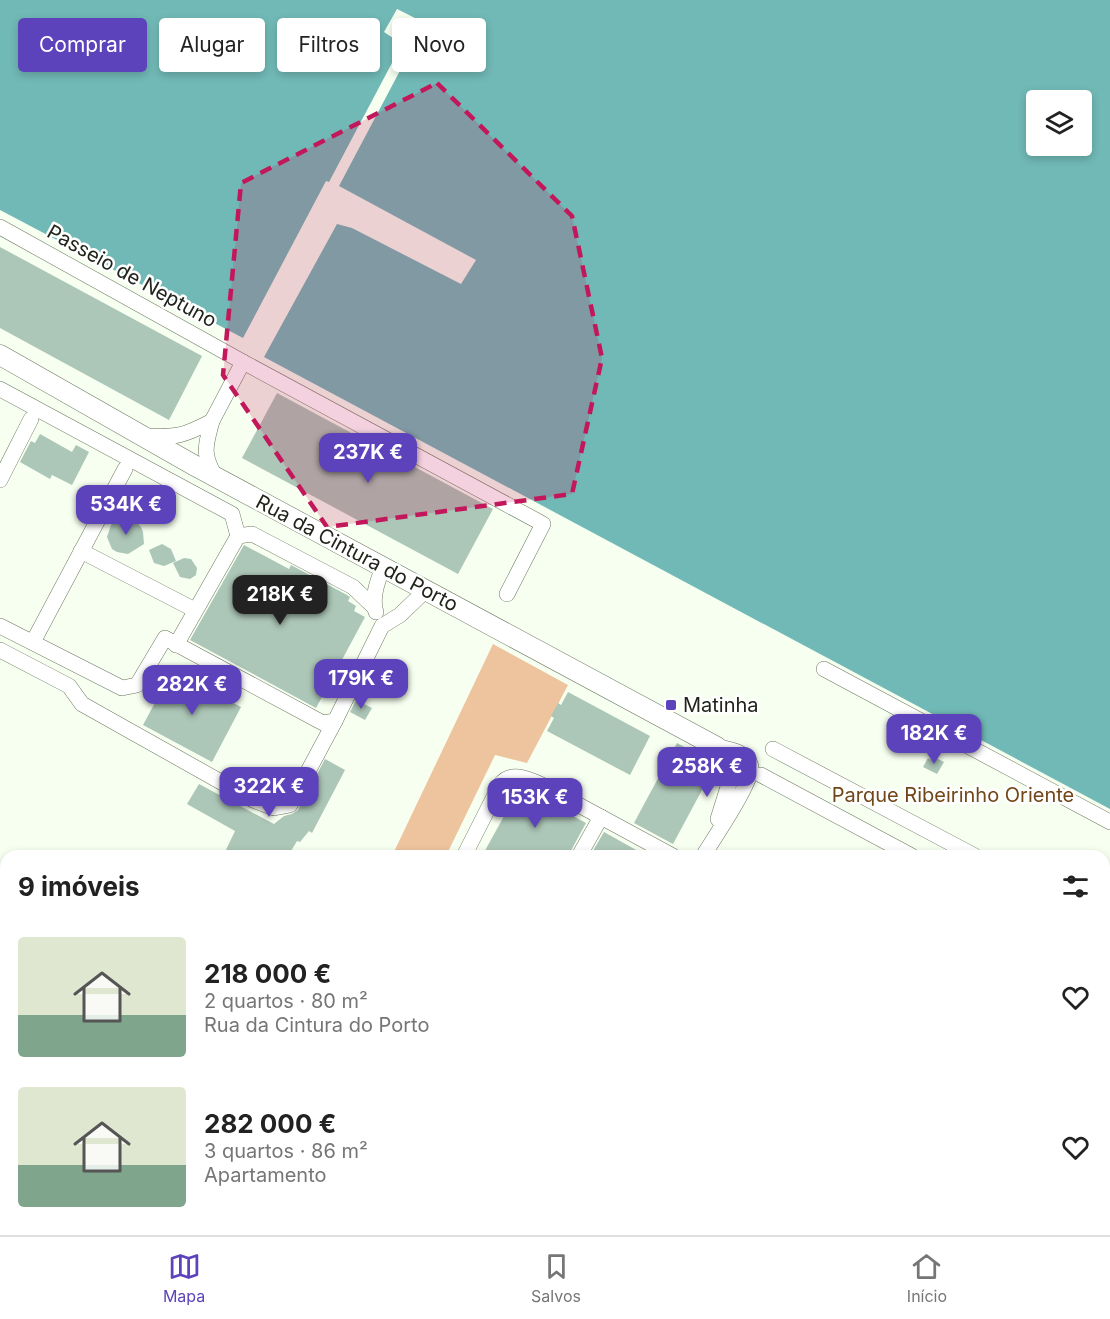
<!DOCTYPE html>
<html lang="pt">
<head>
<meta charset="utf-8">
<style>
  :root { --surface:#fff; --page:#f2f2f2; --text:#222; --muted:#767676; --line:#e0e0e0; --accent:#5d43bb }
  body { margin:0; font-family:Inter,sans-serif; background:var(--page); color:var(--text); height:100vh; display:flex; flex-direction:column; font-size:22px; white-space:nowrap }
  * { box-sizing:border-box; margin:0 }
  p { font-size:20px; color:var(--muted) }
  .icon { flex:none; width:33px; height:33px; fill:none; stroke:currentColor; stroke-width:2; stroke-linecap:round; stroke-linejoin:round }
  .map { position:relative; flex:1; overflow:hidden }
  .details { position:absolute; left:0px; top:850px; width:1110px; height:386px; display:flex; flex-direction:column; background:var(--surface); border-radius:18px 18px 0 0; box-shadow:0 3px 9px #0003 }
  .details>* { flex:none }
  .guide { position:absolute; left:18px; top:18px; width:600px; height:54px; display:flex; gap:12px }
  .controls { position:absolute; left:1026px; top:90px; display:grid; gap:12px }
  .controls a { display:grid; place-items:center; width:66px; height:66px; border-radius:6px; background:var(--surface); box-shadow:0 3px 9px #0003; font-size:30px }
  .price { position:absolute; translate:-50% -51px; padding:0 14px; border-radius:12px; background:var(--accent); color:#fff; font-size:20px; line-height:39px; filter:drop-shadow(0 2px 3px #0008) }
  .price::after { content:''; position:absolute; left:50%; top:36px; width:18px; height:14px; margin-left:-9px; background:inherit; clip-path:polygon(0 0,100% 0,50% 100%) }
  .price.active { background:#222; color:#fff }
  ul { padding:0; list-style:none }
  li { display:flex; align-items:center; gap:18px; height:150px; padding:0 18px }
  li span { display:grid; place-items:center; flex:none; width:168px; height:120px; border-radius:6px; color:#555 }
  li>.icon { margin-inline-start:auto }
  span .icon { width:72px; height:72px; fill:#fffc; stroke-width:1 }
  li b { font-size:26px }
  h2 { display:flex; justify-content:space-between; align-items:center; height:72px; padding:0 18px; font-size:26px }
  .pill { padding:0 21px; border-radius:6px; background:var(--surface); box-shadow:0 3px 9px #0003; font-size:21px; line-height:54px }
  .pill.active { background:var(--accent); color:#fff }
  .dock { display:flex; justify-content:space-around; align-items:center; height:84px; border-top:2px solid var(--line); background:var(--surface); font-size:16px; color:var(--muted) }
  .dock a { display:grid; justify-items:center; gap:3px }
  .dock .active { color:var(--accent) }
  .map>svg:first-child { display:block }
</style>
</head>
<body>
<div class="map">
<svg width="1110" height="1235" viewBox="0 0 1110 1235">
  <rect width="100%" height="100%" fill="#f7fff0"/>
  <g fill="#eec49e">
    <polygon points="493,644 568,685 527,763 495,755 446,856 392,856"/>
    <polygon points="0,1101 6,1104 6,1201 0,1198"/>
  </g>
  <path fill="#71b9b6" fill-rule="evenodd" d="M0 0H1110V809L264 357 337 224 352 228 461 284 476 260 339 186 412 48 426 54 437 29 397 9 384 32 402 44 329 182 326 181 243 338 0 210ZM1036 100H1082V146H1036Z"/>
  <g fill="#acc6b7">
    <polygon points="0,247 202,356 169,420 0,328"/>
    <polygon points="277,393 493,509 458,574 242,458"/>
    <polygon points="40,434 72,452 76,445 89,452 72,485 52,475 50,479 20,462 31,441 35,443"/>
    <polygon points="92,488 101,493 91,511 82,506"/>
    <polygon points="121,518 133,519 141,527 143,532 144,544 128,554 117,552 112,549 107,537 111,525"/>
    <polygon points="162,544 171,549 176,561 164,566 154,563 149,550"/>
    <polygon points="244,545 289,569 291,565 347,595 350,597 348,601 356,606 354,611 365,617 316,708 190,640"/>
    <polygon points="184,558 191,559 197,568 196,575 190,579 180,577 173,563"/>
    <polygon points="172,671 241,707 212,762 143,725"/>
    <polygon points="568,692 650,736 630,775 547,731 554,718 551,716 558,703 561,705"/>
    <polygon points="356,700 372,708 365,720 350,712"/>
    <polygon points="677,743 716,764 673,844 634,823"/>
    <polygon points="934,757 944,762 937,774 923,767 928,758 932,760"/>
    <polygon points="325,759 345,770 312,833 309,831 300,842 297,841 288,856 223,856 235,831 187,804 199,784 274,824 284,816 292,814 298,810"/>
    <polygon points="520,787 586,823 568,856 482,856"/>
    <polygon points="604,832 647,856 590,856"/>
  </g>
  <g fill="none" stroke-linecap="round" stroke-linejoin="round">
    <defs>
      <g id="minor">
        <polyline points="0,227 243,362"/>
        <polyline points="0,389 232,514 238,536"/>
        <polyline points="212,421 243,362 543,524 507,594"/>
        <path d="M144 436C177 437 182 437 212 421 205 447 202 454 216 478"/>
        <polyline points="0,480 31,419"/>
        <polyline points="81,551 195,610"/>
        <path d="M376 612C371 598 378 580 383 567"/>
        <polyline points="0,626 122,688 137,685 165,638 323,723 335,721 382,626 400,615 426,590"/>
        <polyline points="33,642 125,469"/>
        <polyline points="176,645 238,536 252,534 353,587 374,607"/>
        <polyline points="0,650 69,686 82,704 253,800 274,808 290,805 335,721"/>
        <polyline points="824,669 1110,822"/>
        <polyline points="717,747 730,761 733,771 718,819"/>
        <polyline points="773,749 975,856"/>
        <polyline points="761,775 912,856"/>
        <path d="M464 856 500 785C510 771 526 778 540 784L673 856"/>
        <polyline points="579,856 601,817"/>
        <path d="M703 856C713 840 751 784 751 768 750 752 729 749 717 747"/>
        <polyline points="1104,926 1110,929"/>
        <polyline points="1104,960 1110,963"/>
        <polyline points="0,1206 6,1209"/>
        <polyline points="42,1230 51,1235"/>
        <polyline points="732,1230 755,1235"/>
        <polyline points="1074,1230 1075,1235"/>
        <polyline points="80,1235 83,1230"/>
        <polyline points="255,1235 257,1230"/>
        <polyline points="719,1235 721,1230"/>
        <polyline points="844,1235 847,1230"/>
        <polyline points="967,1235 971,1230"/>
      </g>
      <polyline id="major" points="0,355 197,467 717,747"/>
    </defs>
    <use href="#minor" stroke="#6d7761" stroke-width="16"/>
    <use href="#major" stroke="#6d7761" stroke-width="21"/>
    <use href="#minor" stroke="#fff" stroke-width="15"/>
    <use href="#major" stroke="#fff" stroke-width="20"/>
  </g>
  <path fill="#c2185b" fill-opacity="0.2" stroke="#c2185b" stroke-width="4.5" stroke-dasharray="12 8" stroke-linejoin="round" d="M437 83 572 216 602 358 572 494 327 527 223 375 241 183Z"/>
  <rect fill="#5d43bb" stroke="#fff" stroke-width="2" x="665" y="699" width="12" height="12" rx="3"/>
  <g text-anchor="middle" stroke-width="5" stroke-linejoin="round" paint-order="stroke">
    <g font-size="20" fill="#20241b" stroke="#fff">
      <text transform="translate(132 276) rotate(29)" y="7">Passeio de Neptuno</text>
      <text transform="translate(357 553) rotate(28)" y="7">Rua da Cintura do Porto</text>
    </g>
    <g font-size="20" fill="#20241b" stroke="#fff" text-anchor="start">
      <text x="683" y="712">Matinha</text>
    </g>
    <g font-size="20" fill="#714719" stroke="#fff">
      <text x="953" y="802">Parque Ribeirinho Oriente</text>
    </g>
  </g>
</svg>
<div class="controls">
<a><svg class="icon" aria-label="layers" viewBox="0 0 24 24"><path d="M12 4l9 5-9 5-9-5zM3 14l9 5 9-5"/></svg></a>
</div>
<b class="price" style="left:368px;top:484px">237K €</b>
<b class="price" style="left:126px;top:536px">534K €</b>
<b class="price active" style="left:280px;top:626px">218K €</b>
<b class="price" style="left:361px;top:710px">179K €</b>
<b class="price" style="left:192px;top:716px">282K €</b>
<b class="price" style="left:934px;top:765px">182K €</b>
<b class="price" style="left:707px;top:798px">258K €</b>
<b class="price" style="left:269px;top:818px">322K €</b>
<b class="price" style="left:535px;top:829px">153K €</b>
<div class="guide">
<a class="pill active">Comprar</a>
<a class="pill">Alugar</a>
<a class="pill">Filtros</a>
<a class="pill">Novo</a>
</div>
<section class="details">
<h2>9 imóveis<svg class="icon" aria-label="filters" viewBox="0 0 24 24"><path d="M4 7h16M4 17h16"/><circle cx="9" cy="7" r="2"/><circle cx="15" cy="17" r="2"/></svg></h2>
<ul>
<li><span style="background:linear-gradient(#dfe7d0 65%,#7fa58c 0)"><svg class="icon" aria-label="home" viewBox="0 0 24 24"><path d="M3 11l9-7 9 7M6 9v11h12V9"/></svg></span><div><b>218 000 €</b><p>2 quartos · 80 m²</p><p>Rua da Cintura do Porto</p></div><svg class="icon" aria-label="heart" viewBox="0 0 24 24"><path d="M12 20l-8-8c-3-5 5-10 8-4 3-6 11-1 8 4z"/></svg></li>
<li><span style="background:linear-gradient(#dfe7d0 65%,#7fa58c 0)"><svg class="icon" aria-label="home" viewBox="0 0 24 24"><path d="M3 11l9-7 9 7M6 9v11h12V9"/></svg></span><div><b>282 000 €</b><p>3 quartos · 86 m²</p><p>Apartamento</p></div><svg class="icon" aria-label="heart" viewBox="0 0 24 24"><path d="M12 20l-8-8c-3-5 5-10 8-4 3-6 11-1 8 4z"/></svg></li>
</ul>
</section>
</div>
<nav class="dock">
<a class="active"><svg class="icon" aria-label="map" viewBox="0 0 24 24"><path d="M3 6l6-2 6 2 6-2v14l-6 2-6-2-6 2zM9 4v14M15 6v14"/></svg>Mapa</a>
<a><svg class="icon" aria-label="saved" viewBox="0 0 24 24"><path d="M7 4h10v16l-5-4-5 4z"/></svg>Salvos</a>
<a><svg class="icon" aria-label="home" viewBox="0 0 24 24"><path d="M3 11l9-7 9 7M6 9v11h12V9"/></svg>Início</a>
</nav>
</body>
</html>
